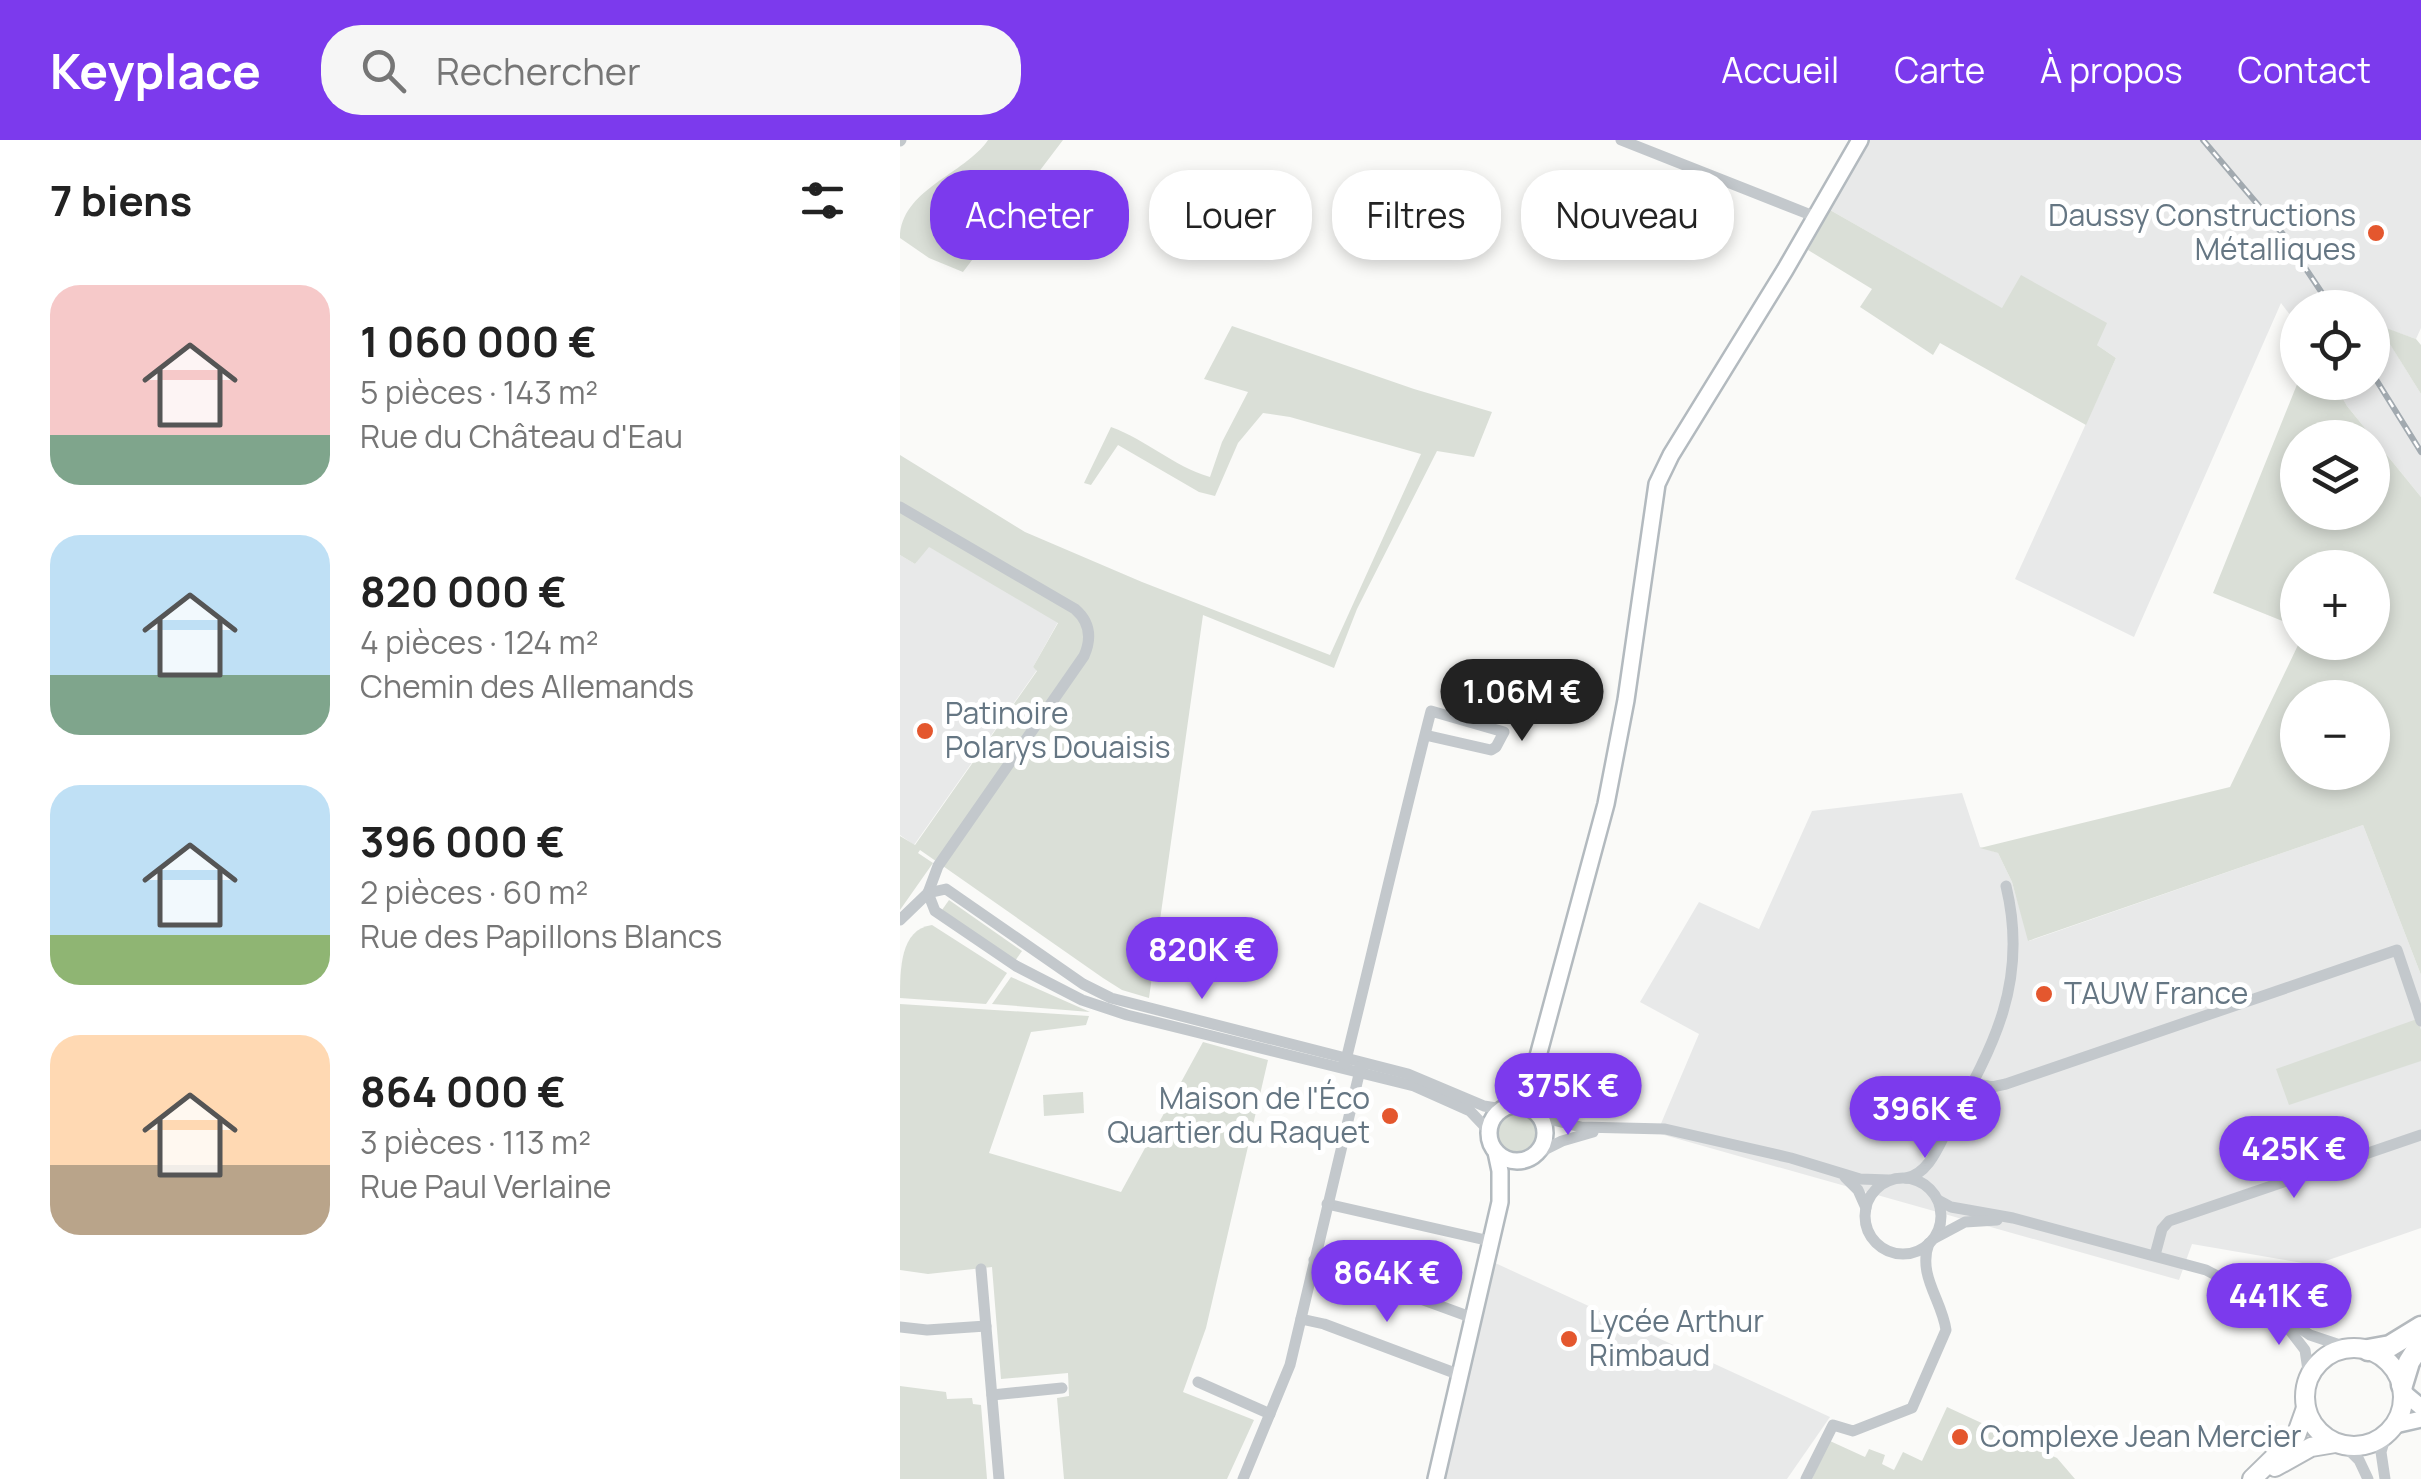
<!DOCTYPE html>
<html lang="fr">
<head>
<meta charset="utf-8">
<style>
  :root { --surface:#fff; --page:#f6f6f6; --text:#222; --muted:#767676; --accent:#7c3aed }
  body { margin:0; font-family:Manrope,sans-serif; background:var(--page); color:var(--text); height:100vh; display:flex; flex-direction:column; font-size:38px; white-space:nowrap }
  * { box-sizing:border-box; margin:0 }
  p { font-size:32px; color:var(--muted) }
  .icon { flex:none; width:55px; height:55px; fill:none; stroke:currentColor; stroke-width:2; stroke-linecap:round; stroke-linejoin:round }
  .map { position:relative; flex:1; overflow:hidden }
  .sheet { display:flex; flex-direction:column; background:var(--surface); width:900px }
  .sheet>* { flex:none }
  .guide { position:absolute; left:30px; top:30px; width:950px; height:90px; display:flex; gap:20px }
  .tools { position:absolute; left:1380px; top:150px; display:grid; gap:20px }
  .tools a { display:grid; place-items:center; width:110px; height:110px; border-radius:50%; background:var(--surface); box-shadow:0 5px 15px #0003; font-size:50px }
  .price { position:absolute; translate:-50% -85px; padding:0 22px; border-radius:35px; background:var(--accent); color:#fff; font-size:32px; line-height:65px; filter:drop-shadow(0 2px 5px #0008) }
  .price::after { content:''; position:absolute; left:50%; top:60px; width:30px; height:22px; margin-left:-15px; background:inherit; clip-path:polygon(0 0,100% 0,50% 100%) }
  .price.current { background:#222; color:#fff }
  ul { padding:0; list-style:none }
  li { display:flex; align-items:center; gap:30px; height:250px; padding:0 50px }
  li span { display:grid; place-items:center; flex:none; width:280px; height:200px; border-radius:30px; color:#555 }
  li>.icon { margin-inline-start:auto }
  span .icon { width:120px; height:120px; fill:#fffc; stroke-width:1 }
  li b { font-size:42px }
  h2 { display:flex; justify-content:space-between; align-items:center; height:120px; padding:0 50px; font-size:42px }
  .chip { padding:0 35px; border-radius:40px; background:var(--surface); box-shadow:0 5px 15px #0003; font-size:35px; line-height:90px }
  .chip.current { background:var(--accent); color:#fff }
  header { display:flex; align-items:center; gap:60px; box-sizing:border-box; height:140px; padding:0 50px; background:var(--accent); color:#fff }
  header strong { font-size:48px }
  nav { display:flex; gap:55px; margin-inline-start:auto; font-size:35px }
  .search { width:700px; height:90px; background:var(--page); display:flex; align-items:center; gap:25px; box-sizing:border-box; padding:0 35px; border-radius:40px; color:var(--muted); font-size:38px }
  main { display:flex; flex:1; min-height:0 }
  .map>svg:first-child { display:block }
</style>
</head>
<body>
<header>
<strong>Keyplace</strong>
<div class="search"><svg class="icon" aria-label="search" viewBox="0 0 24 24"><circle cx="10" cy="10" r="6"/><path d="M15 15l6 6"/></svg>Rechercher</div>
<nav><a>Accueil</a><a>Carte</a><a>À propos</a><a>Contact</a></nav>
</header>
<main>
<section class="sheet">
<h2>7 biens<svg class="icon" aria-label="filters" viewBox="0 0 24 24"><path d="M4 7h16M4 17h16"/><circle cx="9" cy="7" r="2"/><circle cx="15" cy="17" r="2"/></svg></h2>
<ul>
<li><span style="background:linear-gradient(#f6c9c9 75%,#7fa58c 0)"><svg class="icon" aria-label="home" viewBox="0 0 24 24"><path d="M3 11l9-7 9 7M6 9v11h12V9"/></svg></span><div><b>1 060 000 €</b><p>5 pièces · 143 m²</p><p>Rue du Château d'Eau</p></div></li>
<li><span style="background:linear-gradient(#bfe0f5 70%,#7fa58c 0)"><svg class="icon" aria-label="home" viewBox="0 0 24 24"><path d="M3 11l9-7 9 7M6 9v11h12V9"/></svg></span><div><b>820 000 €</b><p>4 pièces · 124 m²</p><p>Chemin des Allemands</p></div></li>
<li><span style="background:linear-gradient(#bfe0f5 75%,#8fb573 0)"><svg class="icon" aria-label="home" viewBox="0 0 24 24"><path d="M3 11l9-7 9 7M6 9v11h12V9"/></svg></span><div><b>396 000 €</b><p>2 pièces · 60 m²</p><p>Rue des Papillons Blancs</p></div></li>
<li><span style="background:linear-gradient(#ffd9b3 65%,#b9a48a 0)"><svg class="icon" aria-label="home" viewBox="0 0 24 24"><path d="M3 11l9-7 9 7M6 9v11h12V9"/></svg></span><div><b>864 000 €</b><p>3 pièces · 113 m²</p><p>Rue Paul Verlaine</p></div></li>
</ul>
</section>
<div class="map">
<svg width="1521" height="1339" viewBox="0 0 1521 1339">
  <rect width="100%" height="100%" fill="#fafaf8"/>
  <g fill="#e8e9e9">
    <polygon points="968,0 1521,0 1521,188 1516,199 1479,186 1521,254 1521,357 1447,266 1434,243 1472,242 1472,168 1398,168 1397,184 1381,163 1234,497 1115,439 1216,218 1197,205 1103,169 930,70"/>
    <polygon points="28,406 158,482 133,527 137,530 14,705 0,695 0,415 15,424"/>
    <polygon points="1062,653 1080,707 1098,713 1112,742 1129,801 1463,685 1521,835 1521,1088 1414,1125 1292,1104 1279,1140 757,993 799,894 740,862 799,762 859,789 912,671"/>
    <polygon points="593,1122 930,1277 887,1339 545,1339"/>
  </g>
  <g fill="#dadfd7" fill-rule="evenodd">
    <path d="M88 0H163L63 132 29 118 0 98C0 50 65 34 88 0Z"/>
    <polygon points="930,70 1102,168 1121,135 1207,183 1197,205 1216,218 1186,285 1040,203 1033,215 960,167 972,149 908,110"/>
    <polygon points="1478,185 1516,199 1521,205 1521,254"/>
    <path d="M332 186 514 249 592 272 574 317 537 311 457 469 434 528 303 475 249 858 222 850 203 838 20 710 18 713 33 723 0 770V696L15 705 137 531 133 527 158 483 29 407 15 424 0 415V315L125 392 242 442 430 515 521 314 390 277 363 273 338 303 315 356 299 352 218 305 191 345 184 343 211 287C247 300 273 326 310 337L322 302 348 252 304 239Z"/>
    <path d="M1398 242 1434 243 1447 266 1521 357V835L1463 685 1128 801 1112 742 1098 713 1080 708 1330 647 1399 503 1472 502V428H1398L1397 487 1313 453ZM1398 298H1472V372H1398ZM1398 558H1472V632H1398Z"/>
    <polygon points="49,760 122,811 115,821 42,770"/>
    <path d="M32 785 107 833 86 864 0 858C0 830 0 789 32 785Z"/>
    <polygon points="111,837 190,872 92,864"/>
    <polygon points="0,864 189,876 186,885 131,892 89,1013 221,1052 303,902 368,920 306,1188 283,1252 354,1280 327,1339 164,1339 157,1258 169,1256 168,1233 101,1239 92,1127 28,1134 0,1130"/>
    <polygon points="1517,879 1521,890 1521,921 1389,965 1376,929"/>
    <polygon points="183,952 184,973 144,976 143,955"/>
    <circle cx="617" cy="993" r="21"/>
    <polygon points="0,1246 46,1252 47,1259 72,1258 73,1264 81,1265 87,1339 0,1339"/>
    <polygon points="1047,1267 1157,1318 1175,1339 912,1339 930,1301 965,1317 969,1309 985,1315 982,1324 994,1330 1003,1312 1022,1321"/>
  </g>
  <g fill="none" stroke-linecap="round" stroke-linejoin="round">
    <defs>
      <g id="secondary">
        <circle cx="617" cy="993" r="28"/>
        <polyline points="635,971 631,953 634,931 706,664 726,560 757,344 771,315 885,130 960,0"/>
        <polyline points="1503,1252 1521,1267"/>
        <polyline points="1495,1285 1521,1279"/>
        <polyline points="536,1339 600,1062 600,1031 596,1012"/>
      </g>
      <g id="primary">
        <circle cx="1454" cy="1257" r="49"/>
        <polyline points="1375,1327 1411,1307 1435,1303"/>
        <polyline points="1352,1339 1396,1296 1406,1268"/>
      </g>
      <g id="highway">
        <polyline points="1468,1210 1490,1206 1521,1187"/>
        <polyline points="1502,1245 1509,1222 1521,1203"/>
      </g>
    </defs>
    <use href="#secondary" stroke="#b3babf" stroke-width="20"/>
    <use href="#primary" stroke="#b5babe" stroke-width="22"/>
    <use href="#highway" stroke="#b4b9bd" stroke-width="25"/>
    <g stroke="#c3c8cc" stroke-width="11">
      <polyline points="721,0 916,77"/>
      <polyline points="0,1 1,0"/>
      <path d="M0 367 175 469C190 482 192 498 184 516L38 726 28 753"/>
      <polyline points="28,753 35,771 116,826 182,860 227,875 514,946 570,971 589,991"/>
      <polyline points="0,780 28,753 46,749 183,844 211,858 508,934 584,966 602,969"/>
      <path d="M445 924C474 806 501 688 531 571L604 592 596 607 591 610 525 595"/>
      <polyline points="1073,943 1092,947 1106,944 1497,810 1521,881"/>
      <polyline points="641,977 681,987 765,989 891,1018 960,1039 989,1040"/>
      <polyline points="638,1013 662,1001 693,992"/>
      <polyline points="945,1037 958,1050 966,1068"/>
      <circle cx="1003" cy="1076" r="38"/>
      <path d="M1006 1038C1029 1034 1039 1005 1049 986 1094 906 1129 841 1106 746"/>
      <polyline points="1038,1060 1051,1067 1113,1078 1306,1130 1342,1149 1410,1195 1449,1208"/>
      <polyline points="427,1064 590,1101"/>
      <polyline points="1035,1098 1065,1082 1097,1080"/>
      <polyline points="1255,1115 1262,1089 1269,1081 1521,995"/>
      <polyline points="414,1120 573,1178"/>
      <polyline points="81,1129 99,1339"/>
      <polyline points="401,1179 424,1184 560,1235"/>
      <polyline points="1385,1184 1405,1210 1409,1237"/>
      <polyline points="0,1187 27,1190 86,1186"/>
      <polyline points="298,1242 370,1274"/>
      <polyline points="92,1255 162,1248"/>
      <polyline points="1445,1306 1459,1320 1468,1339"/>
      <polyline points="343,1339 390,1225 461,926"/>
      <path d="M906 1339 933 1285 953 1291 1012 1268 1046 1190C1042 1160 1017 1135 1029 1103"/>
      <polyline points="1485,1339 1481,1312 1486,1295"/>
    </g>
    <use href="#secondary" stroke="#fff" stroke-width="15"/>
    <use href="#primary" stroke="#fff" stroke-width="18"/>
    <use href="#highway" stroke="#fff" stroke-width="20"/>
    <defs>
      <g id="rail">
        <polyline points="1303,0 1382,93 1432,168"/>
        <polyline points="1472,233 1521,312"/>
      </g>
    </defs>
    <use href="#rail" stroke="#a2aab0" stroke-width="6"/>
    <use href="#rail" stroke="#fff" stroke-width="2.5" stroke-dasharray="8" stroke-linecap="butt"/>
  </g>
  <g fill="#e4572e" stroke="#fff" stroke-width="4">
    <circle cx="1476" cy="93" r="10"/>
    <circle cx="25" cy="591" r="10"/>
    <circle cx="1144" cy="854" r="10"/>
    <circle cx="490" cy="976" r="10"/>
    <circle cx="669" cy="1199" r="10"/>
    <circle cx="1060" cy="1297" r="10"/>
  </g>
  <g text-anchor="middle" stroke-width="10" stroke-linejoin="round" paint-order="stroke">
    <g font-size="30" fill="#657683" stroke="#fff" text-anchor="start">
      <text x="1456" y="86" text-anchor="end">Daussy Constructions<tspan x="1456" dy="34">Métalliques</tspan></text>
      <text x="45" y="584">Patinoire<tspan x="45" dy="34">Polarys Douaisis</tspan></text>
      <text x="1164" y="864">TAUW France</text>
      <text x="470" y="969" text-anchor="end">Maison de l'Éco<tspan x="470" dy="34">Quartier du Raquet</tspan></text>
      <text x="689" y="1192">Lycée Arthur<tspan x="689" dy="34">Rimbaud</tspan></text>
      <text x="1080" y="1307">Complexe Jean Mercier</text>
    </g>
  </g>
</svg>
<div class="tools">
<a><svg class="icon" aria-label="locate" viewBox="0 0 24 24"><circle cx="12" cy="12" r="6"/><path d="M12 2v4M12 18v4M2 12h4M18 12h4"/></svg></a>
<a><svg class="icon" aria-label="layers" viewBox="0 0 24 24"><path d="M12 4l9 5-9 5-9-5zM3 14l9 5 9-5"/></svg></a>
<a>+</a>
<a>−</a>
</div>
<b class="price current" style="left:622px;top:604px">1.06M €</b>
<b class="price" style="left:302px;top:862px">820K €</b>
<b class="price" style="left:668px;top:998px">375K €</b>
<b class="price" style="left:1025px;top:1021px">396K €</b>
<b class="price" style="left:1394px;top:1061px">425K €</b>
<b class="price" style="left:487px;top:1185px">864K €</b>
<b class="price" style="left:1379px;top:1208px">441K €</b>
<div class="guide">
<a class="chip current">Acheter</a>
<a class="chip">Louer</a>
<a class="chip">Filtres</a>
<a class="chip">Nouveau</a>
</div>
</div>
</main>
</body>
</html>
